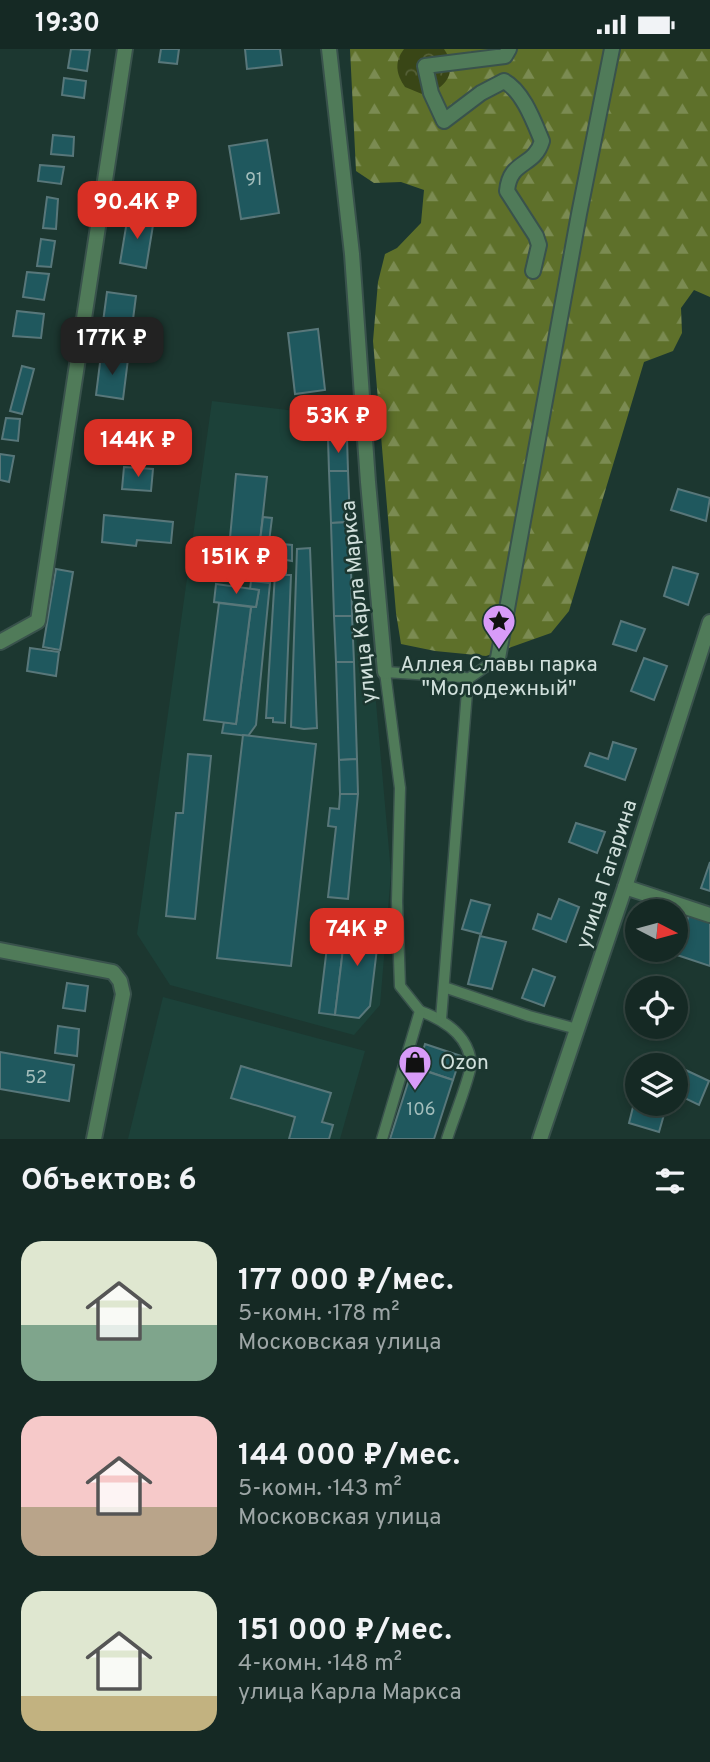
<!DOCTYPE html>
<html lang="ru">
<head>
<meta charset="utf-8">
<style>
  :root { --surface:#152924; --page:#1e312c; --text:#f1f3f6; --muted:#9da6a6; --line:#344541; --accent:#d93025 }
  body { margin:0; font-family:Overpass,sans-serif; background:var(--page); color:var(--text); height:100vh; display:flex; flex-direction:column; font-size:26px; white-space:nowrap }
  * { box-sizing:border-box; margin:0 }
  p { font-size:23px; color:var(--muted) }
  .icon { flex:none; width:38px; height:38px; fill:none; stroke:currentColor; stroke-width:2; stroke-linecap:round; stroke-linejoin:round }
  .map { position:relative; height:1090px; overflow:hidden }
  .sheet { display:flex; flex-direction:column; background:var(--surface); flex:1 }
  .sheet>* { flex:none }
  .needle { width:46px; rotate:96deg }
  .tools { position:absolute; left:625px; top:850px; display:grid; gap:14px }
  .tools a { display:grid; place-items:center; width:63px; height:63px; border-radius:50%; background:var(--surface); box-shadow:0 4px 10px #0003,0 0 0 2px var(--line); font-size:35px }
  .price { position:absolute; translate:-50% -60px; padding:0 16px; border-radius:14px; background:var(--accent); color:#fff; font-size:23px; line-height:46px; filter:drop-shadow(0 2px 4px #0008) }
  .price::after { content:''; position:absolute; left:50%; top:42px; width:21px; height:16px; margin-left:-10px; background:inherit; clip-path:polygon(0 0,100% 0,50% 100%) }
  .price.on { background:#222; color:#fff }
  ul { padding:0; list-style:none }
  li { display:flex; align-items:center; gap:21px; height:175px; padding:0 21px }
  li span { display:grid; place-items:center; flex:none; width:196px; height:140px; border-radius:21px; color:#555 }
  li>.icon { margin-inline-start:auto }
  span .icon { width:84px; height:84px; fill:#fffc; stroke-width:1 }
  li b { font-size:30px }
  h2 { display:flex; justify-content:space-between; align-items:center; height:84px; padding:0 21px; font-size:30px }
  .status { display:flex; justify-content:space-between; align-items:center; height:49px; padding:0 35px; background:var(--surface); direction:ltr }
  .status svg { height:19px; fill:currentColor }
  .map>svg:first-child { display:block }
</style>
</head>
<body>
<div class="status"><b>19:30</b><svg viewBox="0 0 49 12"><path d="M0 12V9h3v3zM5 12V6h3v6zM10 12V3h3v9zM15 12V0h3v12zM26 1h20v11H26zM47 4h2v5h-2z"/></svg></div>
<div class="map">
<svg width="710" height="1090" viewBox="0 0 710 1090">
  <defs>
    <pattern id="forest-firs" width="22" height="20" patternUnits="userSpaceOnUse" patternTransform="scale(1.75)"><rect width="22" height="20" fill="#5e702a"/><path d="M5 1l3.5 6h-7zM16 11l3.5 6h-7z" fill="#7b8b52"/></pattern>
    <pattern id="park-crowns" width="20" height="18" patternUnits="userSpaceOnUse" patternTransform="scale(1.75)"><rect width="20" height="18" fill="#394616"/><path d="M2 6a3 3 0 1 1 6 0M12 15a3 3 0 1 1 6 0" fill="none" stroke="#556037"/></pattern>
  </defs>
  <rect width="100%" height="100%" fill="#1c3730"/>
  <g fill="#1c4139">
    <polygon points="212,352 346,368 357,600 372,608 391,824 380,956 354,986 170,936 137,885"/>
    <polygon points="163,948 365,1002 340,1090 128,1090"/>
  </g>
  <polygon fill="url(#forest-firs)" points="350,0 710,0 710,248 694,241 681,259 682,284 673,302 644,313 569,562 551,584 486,607 435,602 401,595 396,564 373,292 378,233 385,205 397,199 421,174 424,141 401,133 374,134 356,122"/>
  <path fill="url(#park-crowns)" d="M404 0H444C459 21 446 42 422 45L405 38C396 25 394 13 404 0Z"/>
  <g fill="#1f585e" stroke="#58777a" stroke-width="2">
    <polygon points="71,0 90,1 87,22 68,19"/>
    <polygon points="161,0 179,0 177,15 159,13"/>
    <polygon points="245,0 280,0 282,16 247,20"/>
    <polygon points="64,29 86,32 84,49 62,46"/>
    <polygon points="53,86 74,88 73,107 51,105"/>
    <polygon points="267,91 279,164 241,170 229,97"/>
    <polygon points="40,116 64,118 61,135 38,132"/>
    <polygon points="47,148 58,150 56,180 43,179"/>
    <polygon points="128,166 154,170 146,219 120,214"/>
    <polygon points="41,190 55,192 51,218 37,217"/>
    <polygon points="27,223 49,225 44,251 23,248"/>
    <polygon points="107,243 136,247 132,278 103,273"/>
    <polygon points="17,262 44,265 41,289 13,287"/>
    <polygon points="318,280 325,341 295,345 288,284"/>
    <polygon points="101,306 128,310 123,350 96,346"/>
    <polygon points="22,317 34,320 22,365 10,362"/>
    <polygon points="6,369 20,370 18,392 2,390"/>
    <polygon points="347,389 348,422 329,422 328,390"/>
    <polygon points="0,405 14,407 9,433 0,431"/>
    <polygon points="124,418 153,420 151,442 122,440"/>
    <polygon points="329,422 348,422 350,473 331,474"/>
    <polygon points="236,425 267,428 260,492 230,489"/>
    <polygon points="678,440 710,449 706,472 671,461"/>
    <polygon points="104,466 173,473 171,494 137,491 136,497 102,493"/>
    <polygon points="263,468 272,469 269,493 260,492"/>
    <polygon points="350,473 352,567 334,567 331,474"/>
    <polygon points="282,495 292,496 292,512 286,511 286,526 291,526 285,674 273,673 273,669 266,669 276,509 282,509"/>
    <polygon points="310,499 317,679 304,680 291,678 297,500"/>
    <polygon points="673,518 698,525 688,556 664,547"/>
    <polygon points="56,520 73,523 60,601 43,598"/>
    <polygon points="251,532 270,534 256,676 248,687 222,684 224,673 236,675 251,558 256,558 259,541 250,540"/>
    <polygon points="216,535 259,541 256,558 214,553"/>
    <polygon points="219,554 251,558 236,675 204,671"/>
    <polygon points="334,567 352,567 354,613 336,613"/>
    <polygon points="621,572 645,580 636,602 613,595"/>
    <polygon points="30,599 59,603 56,627 27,622"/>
    <polygon points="644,609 667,617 654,651 631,642"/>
    <polygon points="336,613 354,613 357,710 339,711"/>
    <polygon points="243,686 316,695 291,917 217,909"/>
    <polygon points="613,693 636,700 625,731 585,717 590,704 608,710"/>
    <polygon points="188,705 211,707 195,870 166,867 176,764 183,764"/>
    <polygon points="357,710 358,745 340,745 339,711"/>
    <polygon points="340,745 358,745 348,850 328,848 336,778 328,777 330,759 339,760"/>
    <polygon points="576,774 605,783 597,804 569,793"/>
    <polygon points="710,813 710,842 701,839"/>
    <polygon points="559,850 579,858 566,893 533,880 538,865 551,870"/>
    <polygon points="471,851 490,856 481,885 462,880"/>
    <polygon points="331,865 347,867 335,966 319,964"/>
    <polygon points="689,865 710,872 710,917 677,906"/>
    <polygon points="347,867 370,870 379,883 370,957 359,969 335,966"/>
    <polygon points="480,887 506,893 492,940 468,935"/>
    <polygon points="533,920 555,928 544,957 522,949"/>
    <polygon points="67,934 88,937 85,962 63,959"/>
    <polygon points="58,977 79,980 77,1007 55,1004"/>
    <polygon points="425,995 461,1007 453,1031 418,1019"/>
    <polygon points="0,1003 74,1016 69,1052 0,1040"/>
    <polygon points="241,1017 331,1044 322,1073 333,1076 329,1090 289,1090 295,1068 231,1049"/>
    <polygon points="677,1017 709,1032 699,1056 676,1045"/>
    <polygon points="413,1018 453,1031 434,1090 390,1090"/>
    <polygon points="636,1046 637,1055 667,1055 659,1083 629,1074"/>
  </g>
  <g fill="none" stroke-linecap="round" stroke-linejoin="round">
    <defs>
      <g id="lane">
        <polyline points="444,938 529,967 577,980"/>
        <path d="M420 962C444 971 469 986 471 1015 471 1026 451 1076 447 1090"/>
        <polyline points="441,970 468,630 498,609"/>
        <polyline points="382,1090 420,962 400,937 397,852 400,739 385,623 462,628 468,630"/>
      </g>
      <g id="street">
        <polyline points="329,0 352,205 368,433 385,623"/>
        <path d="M509 0 505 7 425 17 431 44 444 72 481 44 504 32C523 42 534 73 542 92 534 119 510 110 507 142L536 187 539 196 533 222"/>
        <polyline points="0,593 38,572 125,0"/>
        <polyline points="498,609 579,165 612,0"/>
        <polyline points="625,838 710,866"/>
        <polyline points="0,901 113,923 120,932 123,945 94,1090"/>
        <polyline points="540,1090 625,838 710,573"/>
      </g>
    </defs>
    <use href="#lane" stroke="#39524c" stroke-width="13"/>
    <use href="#street" stroke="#39524c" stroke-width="18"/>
    <use href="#lane" stroke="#507b59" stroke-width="10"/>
    <use href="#street" stroke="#507b59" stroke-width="14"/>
  </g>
  <defs>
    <symbol id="sight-pin" viewBox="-11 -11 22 30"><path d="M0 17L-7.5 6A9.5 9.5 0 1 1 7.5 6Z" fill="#d89bf8" stroke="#1c3730"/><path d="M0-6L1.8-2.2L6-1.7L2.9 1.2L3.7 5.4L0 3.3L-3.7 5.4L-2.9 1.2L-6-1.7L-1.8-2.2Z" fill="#111"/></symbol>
    <symbol id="shop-pin" viewBox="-11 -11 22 30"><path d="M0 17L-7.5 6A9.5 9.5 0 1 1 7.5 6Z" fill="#d89bf8" stroke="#1c3730"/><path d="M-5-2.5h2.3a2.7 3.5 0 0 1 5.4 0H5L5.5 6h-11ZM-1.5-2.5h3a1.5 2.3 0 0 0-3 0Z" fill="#111"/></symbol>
  </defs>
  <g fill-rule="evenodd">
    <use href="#sight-pin" x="480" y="553" width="38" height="52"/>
    <use href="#shop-pin" x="396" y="994" width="38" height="52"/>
  </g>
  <g text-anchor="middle" stroke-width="5" stroke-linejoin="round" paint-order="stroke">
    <g font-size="18" fill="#a4bebc">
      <text x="254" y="136">91</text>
      <text x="36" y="1034">52</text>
      <text x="421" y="1066">106</text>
    </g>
    <g font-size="21" fill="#d1e0dc" stroke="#1c3730">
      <text transform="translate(358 553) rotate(-96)" y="7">улица Карла Маркса</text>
      <text transform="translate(606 825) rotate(-72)" y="7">улица Гагарина</text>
    </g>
    <g font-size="21" fill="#d1e0dc" stroke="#1c3730">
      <text x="499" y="622">Аллея Славы парка<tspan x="499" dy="24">"Молодежный"</tspan></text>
      <text x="440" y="1020" text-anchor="start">Ozon</text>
    </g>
  </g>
</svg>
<div class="tools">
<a><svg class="needle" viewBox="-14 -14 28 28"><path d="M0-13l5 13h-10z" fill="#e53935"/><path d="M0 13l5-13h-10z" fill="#9da6a6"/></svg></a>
<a><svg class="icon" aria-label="locate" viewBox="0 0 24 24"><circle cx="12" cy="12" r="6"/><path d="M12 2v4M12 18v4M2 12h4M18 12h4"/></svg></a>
<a><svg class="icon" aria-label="layers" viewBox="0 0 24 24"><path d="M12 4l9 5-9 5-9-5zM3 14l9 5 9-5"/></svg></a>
</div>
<b class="price" style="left:137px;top:192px">90.4K ₽</b>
<b class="price on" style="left:112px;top:328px">177K ₽</b>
<b class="price" style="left:338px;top:406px">53K ₽</b>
<b class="price" style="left:138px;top:430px">144K ₽</b>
<b class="price" style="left:236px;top:547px">151K ₽</b>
<b class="price" style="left:357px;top:919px">74K ₽</b>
</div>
<section class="sheet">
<h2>Объектов: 6<svg class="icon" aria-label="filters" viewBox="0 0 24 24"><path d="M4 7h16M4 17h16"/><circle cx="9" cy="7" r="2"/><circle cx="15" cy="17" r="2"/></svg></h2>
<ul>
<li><span style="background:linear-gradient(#dfe7d0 60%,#7fa58c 0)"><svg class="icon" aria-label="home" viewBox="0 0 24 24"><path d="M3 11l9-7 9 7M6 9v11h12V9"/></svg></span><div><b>177 000 ₽/мес.</b><p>5-комн. · 178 m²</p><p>Московская улица</p></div></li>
<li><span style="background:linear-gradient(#f6c9c9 65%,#b9a48a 0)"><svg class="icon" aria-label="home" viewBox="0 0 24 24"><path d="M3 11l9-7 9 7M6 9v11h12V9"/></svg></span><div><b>144 000 ₽/мес.</b><p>5-комн. · 143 m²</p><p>Московская улица</p></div></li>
<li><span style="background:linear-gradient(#dfe7d0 75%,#c2b280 0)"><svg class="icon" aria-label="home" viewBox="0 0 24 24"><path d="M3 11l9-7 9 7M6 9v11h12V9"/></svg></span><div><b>151 000 ₽/мес.</b><p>4-комн. · 148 m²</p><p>улица Карла Маркса</p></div></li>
</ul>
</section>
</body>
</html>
